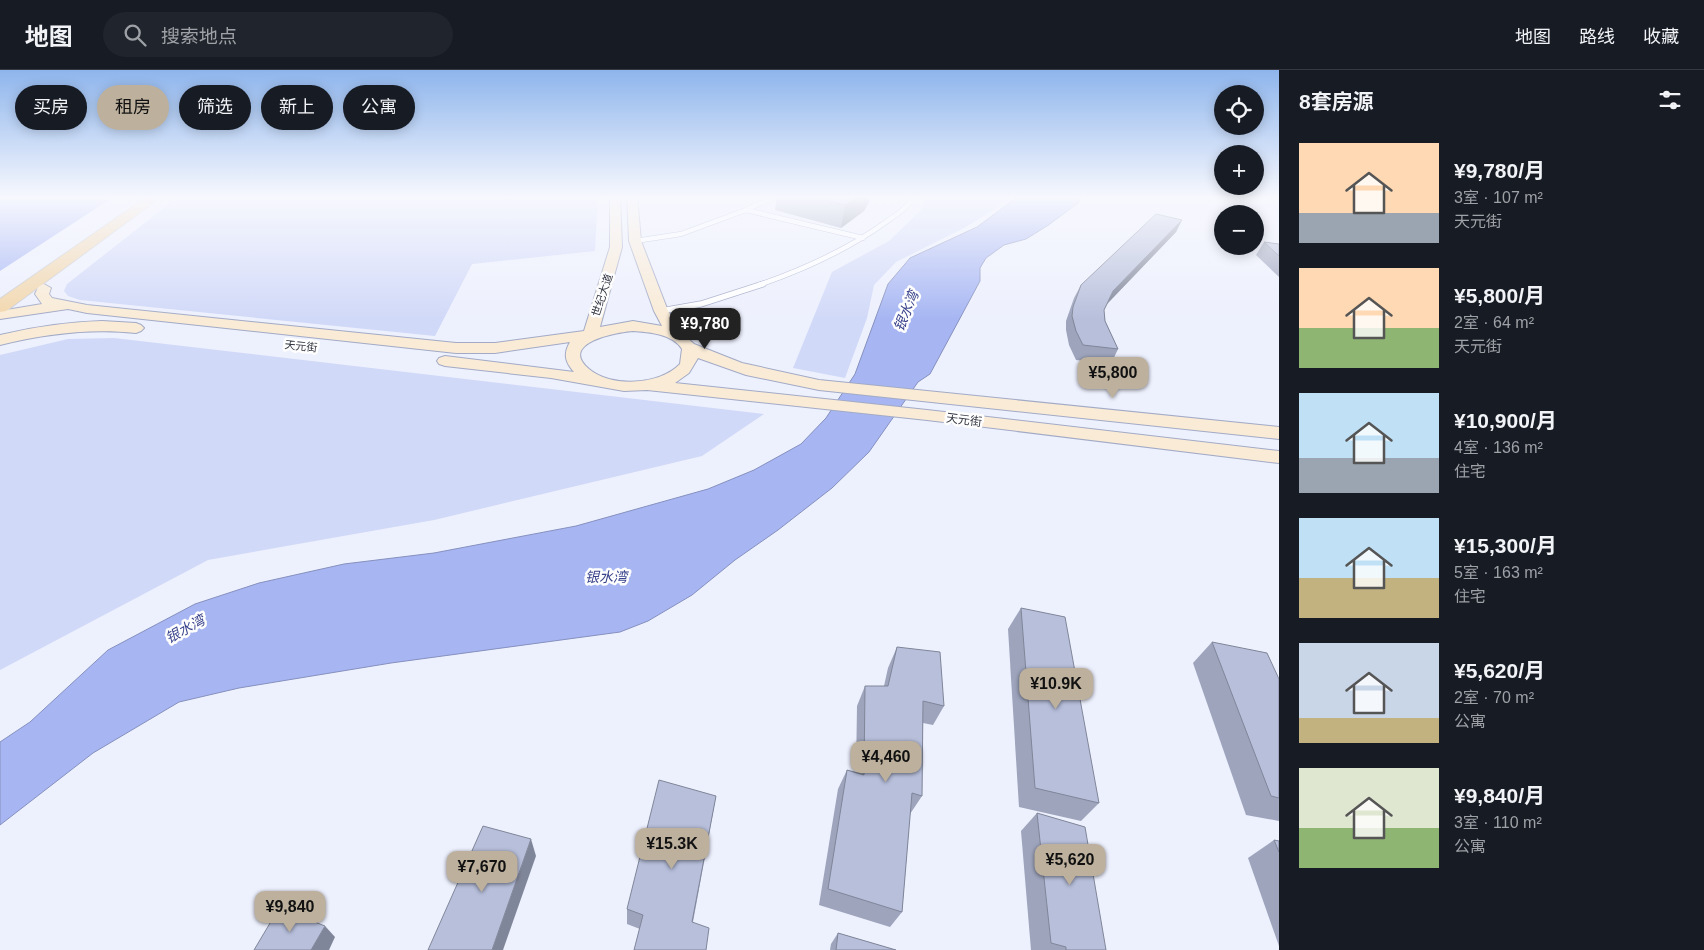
<!DOCTYPE html>
<html lang="zh">
<head>
<meta charset="utf-8">
<style>
  :root { --surface:#171b24; --page:#20242c; --text:#f1f3f6; --muted:#9ea1a6; --line:#363941; --accent:#bdb19e }
  body { margin:0; font-family:Helvetica,"Noto Sans SC",sans-serif; background:var(--page); color:var(--text); height:100vh; display:flex; flex-direction:column; font-size:19px; white-space:nowrap }
  * { box-sizing:border-box; margin:0 }
  p { font-size:16px; color:var(--muted) }
  .icon { flex:none; width:28px; height:28px; fill:none; stroke:currentColor; stroke-width:2; stroke-linecap:round; stroke-linejoin:round }
  .map { position:relative; flex:1; overflow:hidden }
  .drawer { display:flex; flex-direction:column; background:var(--surface); width:425px }
  .drawer>* { flex:none }
  .banner { position:absolute; left:15px; top:15px; width:475px; height:45px; display:flex; gap:10px }
  .controls { position:absolute; left:1214px; top:15px; display:grid; gap:10px }
  .controls a { display:grid; place-items:center; width:50px; height:50px; border-radius:50%; background:var(--surface); box-shadow:0 2px 12px #0003; font-size:25px }
  .price { position:absolute; translate:-50% -42px; padding:0 11px; border-radius:10px; background:var(--accent); color:#111; font-size:16px; line-height:32px; filter:drop-shadow(0 1px 2px #0008) }
  .price::after { content:''; position:absolute; left:50%; top:30px; width:15px; height:11px; margin-left:-8px; background:inherit; clip-path:polygon(0 0,100% 0,50% 100%) }
  .price.active { background:#222; color:#fff }
  ul { padding:0; list-style:none }
  li { display:flex; align-items:center; gap:15px; height:125px; padding:0 20px }
  li span { display:grid; place-items:center; flex:none; width:140px; height:100px; border-radius:0px; color:#555 }
  li>.icon { margin-inline-start:auto }
  span .icon { width:60px; height:60px; fill:#fffc; stroke-width:1 }
  li b { font-size:21px }
  h2 { display:flex; justify-content:space-between; align-items:center; height:60px; padding:0 20px; font-size:21px }
  .tag { padding:0 18px; border-radius:22px; background:var(--surface); box-shadow:0 2px 12px #0003; font-size:18px; line-height:45px }
  .tag.active { background:var(--accent); color:#111 }
  header { display:flex; align-items:center; gap:30px; box-sizing:border-box; height:70px; padding:0 25px; background:var(--surface); border-bottom:1px solid var(--line) }
  header strong { font-size:24px }
  nav { display:flex; gap:28px; margin-inline-start:auto; font-size:18px }
  .search { width:350px; height:45px; background:var(--page); display:flex; align-items:center; gap:12px; box-sizing:border-box; padding:0 18px; border-radius:28px; color:var(--muted); font-size:19px }
  main { display:flex; flex:1; min-height:0 }
  .map>svg:first-child { display:block }
</style>
</head>
<body>
<header>
<strong>地图</strong>
<div class="search"><svg class="icon" aria-label="search" viewBox="0 0 24 24"><circle cx="10" cy="10" r="6"/><path d="M15 15l6 6"/></svg>搜索地点</div>
<nav><a>地图</a><a>路线</a><a>收藏</a></nav>
</header>
<main>
<div class="map">
<svg width="1279" height="880" viewBox="0 0 1279 880">
  <rect width="100%" height="100%" fill="#edf0fd"/>
  <g fill="#d1d9f8">
    <polygon points="179,126 598,126 595,181 472,194 435,266 80,230 68,226 64,221 67,214"/>
    <polygon points="926,126 1009,126 992,141 964,158 896,192 874,215 867,248 845,308 793,298 832,202 889,171 921,140"/>
    <polygon points="114,268 764,344 702,386 434,450 208,490 0,600 0,285 68,269"/>
  </g>
  <polygon fill="#a8b7f5" points="0,126 115,126 0,201"/>
  <polygon fill="#a7b6f3" stroke="#8590be" points="1019,126 1083,126 1077,134 1047,156 1026,169 1004,175 986,188 980,198 980,211 930,304 918,312 869,382 832,418 778,460 735,490 692,525 648,551 620,562 391,593 239,618 179,632 93,683 0,755 0,672 30,652 108,580 195,534 259,513 344,494 434,483 576,456 708,419 754,400 801,374 826,348 855,304 888,214 910,188 977,157"/>
  <g fill="none" stroke-linecap="round" stroke-linejoin="round">
    <defs>
      <g id="service-far1">
        <polyline points="746,140 863,168"/>
        <polyline points="635,171 681,164 746,140 776,126"/>
        <path d="M759 215C805 199 847 180 886 152 897 144 908 138 914 126"/>
      </g>
      <polyline id="service" points="661,241 701,234 763,214"/>
      <g id="secondary">
        <path d="M610 126H620L622 177 600 257 633 251 662 256 654 241 629 171 627 126H637L641 171 668 241 682 263 694 274 742 293 819 310 1279 357V369L819 320 746 305 698 288 689 303 675 313 927 340 1279 381V393L927 350 647 320 624 321 551 308 445 296 439 294 437 291 439 288 445 286 574 302C565 292 563 284 570 272L495 283H456L87 243 68 239 0 249V241L42 234 35 224 39 215 44 214 51 218 49 224 52 228 87 235 456 273H495L584 261 610 177ZM633 261C649 262 673 264 682 279L680 294C660 315 611 318 589 299 558 273 617 262 633 261Z"/>
        <path d="M102 251 136 253 141 255 144 258 141 261 136 263C89 258 45 264 0 275V265C34 257 67 252 102 251Z"/>
      </g>
      <polygon id="primary" points="148,126 162,126 6,241 0,242 0,229"/>
    </defs>
    <use href="#service-far1" stroke="#a2aac6" stroke-width="5.5"/>
    <use href="#service" stroke="#a2aac6" stroke-width="7"/>
    <use href="#secondary" stroke="#a2aac6" stroke-width="2"/>
    <use href="#primary" stroke="#cfcfd2" stroke-width="2"/>
    <use href="#service-far1" stroke="#fff" stroke-width="4.5"/>
    <use href="#service" stroke="#fff" stroke-width="5.5"/>
    <use href="#secondary" fill="#f9ebd6" fill-rule="evenodd"/>
    <use href="#primary" fill="#f2d7ad" fill-rule="evenodd"/>
  </g>
  <g fill="#9da4bc">
    <polygon points="777,126 872,126 864,141 841,158 775,140"/>
    <polygon points="1182,150 1176,162 1108,233 1104,240 1105,251 1118,279 1111,294 1076,290 1069,275 1066,260 1066,251 1074,228 1081,215"/>
    <polygon points="1264,172 1279,174 1279,207 1256,185"/>
    <polygon points="1021,538 1099,733 1081,751 1019,737 1008,559"/>
    <polygon points="1212,572 1279,609 1279,751 1246,745 1193,593"/>
    <polygon points="897,577 944,636 933,655 923,653 922,726 910,744 902,842 890,857 819,835 838,719 847,700 856,702 857,636 865,616 884,616 888,598"/>
    <polygon points="716,726 693,852 640,859 627,854 627,839"/>
    <polygon points="1037,743 1106,880 1031,880 1021,761"/>
    <polygon points="1274,770 1279,771 1279,876 1248,788"/>
    <polygon points="838,863 896,880 830,880 831,874"/>
  </g>
  <g fill="#808699">
    <polygon points="859,126 872,126 864,141 841,158 845,135"/>
    <polygon points="1182,150 1176,162 1106,235 1113,221"/>
    <polygon points="531,769 536,786 503,880 492,880"/>
    <polygon points="325,856 335,867 329,880 311,880"/>
  </g>
  <g fill="#b7bfdb" stroke="#808699">
    <polygon points="808,126 859,126 845,135"/>
    <polygon points="1156,144 1182,150 1113,221 1104,240 1105,251 1118,279 1083,275 1076,261 1072,246 1073,237 1081,215"/>
    <polygon points="1264,172 1279,174 1279,186"/>
    <polygon points="1021,538 1065,547 1099,733 1035,718"/>
    <polygon points="1212,572 1267,583 1279,609 1279,728 1271,726"/>
    <polygon points="897,577 940,582 944,636 923,631 922,726 912,723 902,842 828,819 847,700 864,705 865,616 888,616"/>
    <polygon points="659,710 716,726 692,852 709,858 706,880 634,880 643,845 627,839"/>
    <polygon points="1037,743 1085,757 1106,880 1066,880 1066,877 1051,873"/>
    <polygon points="483,756 531,769 492,880 428,880"/>
    <polygon points="1274,770 1279,771 1279,782"/>
    <polygon points="279,838 325,856 311,880 254,880"/>
    <polygon points="838,863 896,880 836,880"/>
  </g>
  <linearGradient id="sky" x2="0" y2="1"><stop stop-color="#8eb5ec"/><stop offset="0.51" stop-color="#f7f8fe"/><stop offset="1" stop-color="#f7f8fe" stop-opacity="0"/></linearGradient>
  <rect width="1279" height="249" fill="url(#sky)"/>
  <g text-anchor="middle" stroke-width="5" stroke-linejoin="round" paint-order="stroke">
    <g font-size="11" fill="#353843" stroke="#fefefe">
      <text transform="translate(602 225) rotate(-72)" y="4">世纪大道</text>
      <text transform="translate(301 276) rotate(6)" y="4">天元街</text>
    </g>
    <g font-size="12" fill="#353843" stroke="#fefefe">
      <text transform="translate(964 350) rotate(7)" y="4">天元街</text>
    </g>
    <g font-size="14" font-style="italic" fill="#39438c" stroke="#fefefe">
      <text transform="translate(906 241) rotate(-67)" y="5">银水湾</text>
      <text x="606" y="512">银水湾</text>
      <text transform="translate(185 559) rotate(-29)" y="5">银水湾</text>
    </g>
  </g>
</svg>
<div class="controls">
<a><svg class="icon" aria-label="locate" viewBox="0 0 24 24"><circle cx="12" cy="12" r="6"/><path d="M12 2v4M12 18v4M2 12h4M18 12h4"/></svg></a>
<a>+</a>
<a>−</a>
</div>
<b class="price active" style="left:705px;top:280px">¥9,780</b>
<b class="price" style="left:1113px;top:329px">¥5,800</b>
<b class="price" style="left:1056px;top:640px">¥10.9K</b>
<b class="price" style="left:886px;top:713px">¥4,460</b>
<b class="price" style="left:672px;top:800px">¥15.3K</b>
<b class="price" style="left:1070px;top:816px">¥5,620</b>
<b class="price" style="left:482px;top:823px">¥7,670</b>
<b class="price" style="left:290px;top:863px">¥9,840</b>
<div class="banner">
<a class="tag">买房</a>
<a class="tag active">租房</a>
<a class="tag">筛选</a>
<a class="tag">新上</a>
<a class="tag">公寓</a>
</div>
</div>
<section class="drawer">
<h2>8套房源<svg class="icon" aria-label="filters" viewBox="0 0 24 24"><path d="M4 7h16M4 17h16"/><circle cx="9" cy="7" r="2"/><circle cx="15" cy="17" r="2"/></svg></h2>
<ul>
<li><span style="background:linear-gradient(#ffd9b3 70%,#9aa5b1 0)"><svg class="icon" aria-label="home" viewBox="0 0 24 24"><path d="M3 11l9-7 9 7M6 9v11h12V9"/></svg></span><div><b>¥9,780/月</b><p>3室 · 107 m²</p><p>天元街</p></div></li>
<li><span style="background:linear-gradient(#ffd9b3 60%,#8fb573 0)"><svg class="icon" aria-label="home" viewBox="0 0 24 24"><path d="M3 11l9-7 9 7M6 9v11h12V9"/></svg></span><div><b>¥5,800/月</b><p>2室 · 64 m²</p><p>天元街</p></div></li>
<li><span style="background:linear-gradient(#bfe0f5 65%,#9aa5b1 0)"><svg class="icon" aria-label="home" viewBox="0 0 24 24"><path d="M3 11l9-7 9 7M6 9v11h12V9"/></svg></span><div><b>¥10,900/月</b><p>4室 · 136 m²</p><p>住宅</p></div></li>
<li><span style="background:linear-gradient(#bfe0f5 60%,#c2b280 0)"><svg class="icon" aria-label="home" viewBox="0 0 24 24"><path d="M3 11l9-7 9 7M6 9v11h12V9"/></svg></span><div><b>¥15,300/月</b><p>5室 · 163 m²</p><p>住宅</p></div></li>
<li><span style="background:linear-gradient(#c9d6e8 75%,#c2b280 0)"><svg class="icon" aria-label="home" viewBox="0 0 24 24"><path d="M3 11l9-7 9 7M6 9v11h12V9"/></svg></span><div><b>¥5,620/月</b><p>2室 · 70 m²</p><p>公寓</p></div></li>
<li><span style="background:linear-gradient(#dfe7d0 60%,#8fb573 0)"><svg class="icon" aria-label="home" viewBox="0 0 24 24"><path d="M3 11l9-7 9 7M6 9v11h12V9"/></svg></span><div><b>¥9,840/月</b><p>3室 · 110 m²</p><p>公寓</p></div></li>
</ul>
</section>
</main>
</body>
</html>
